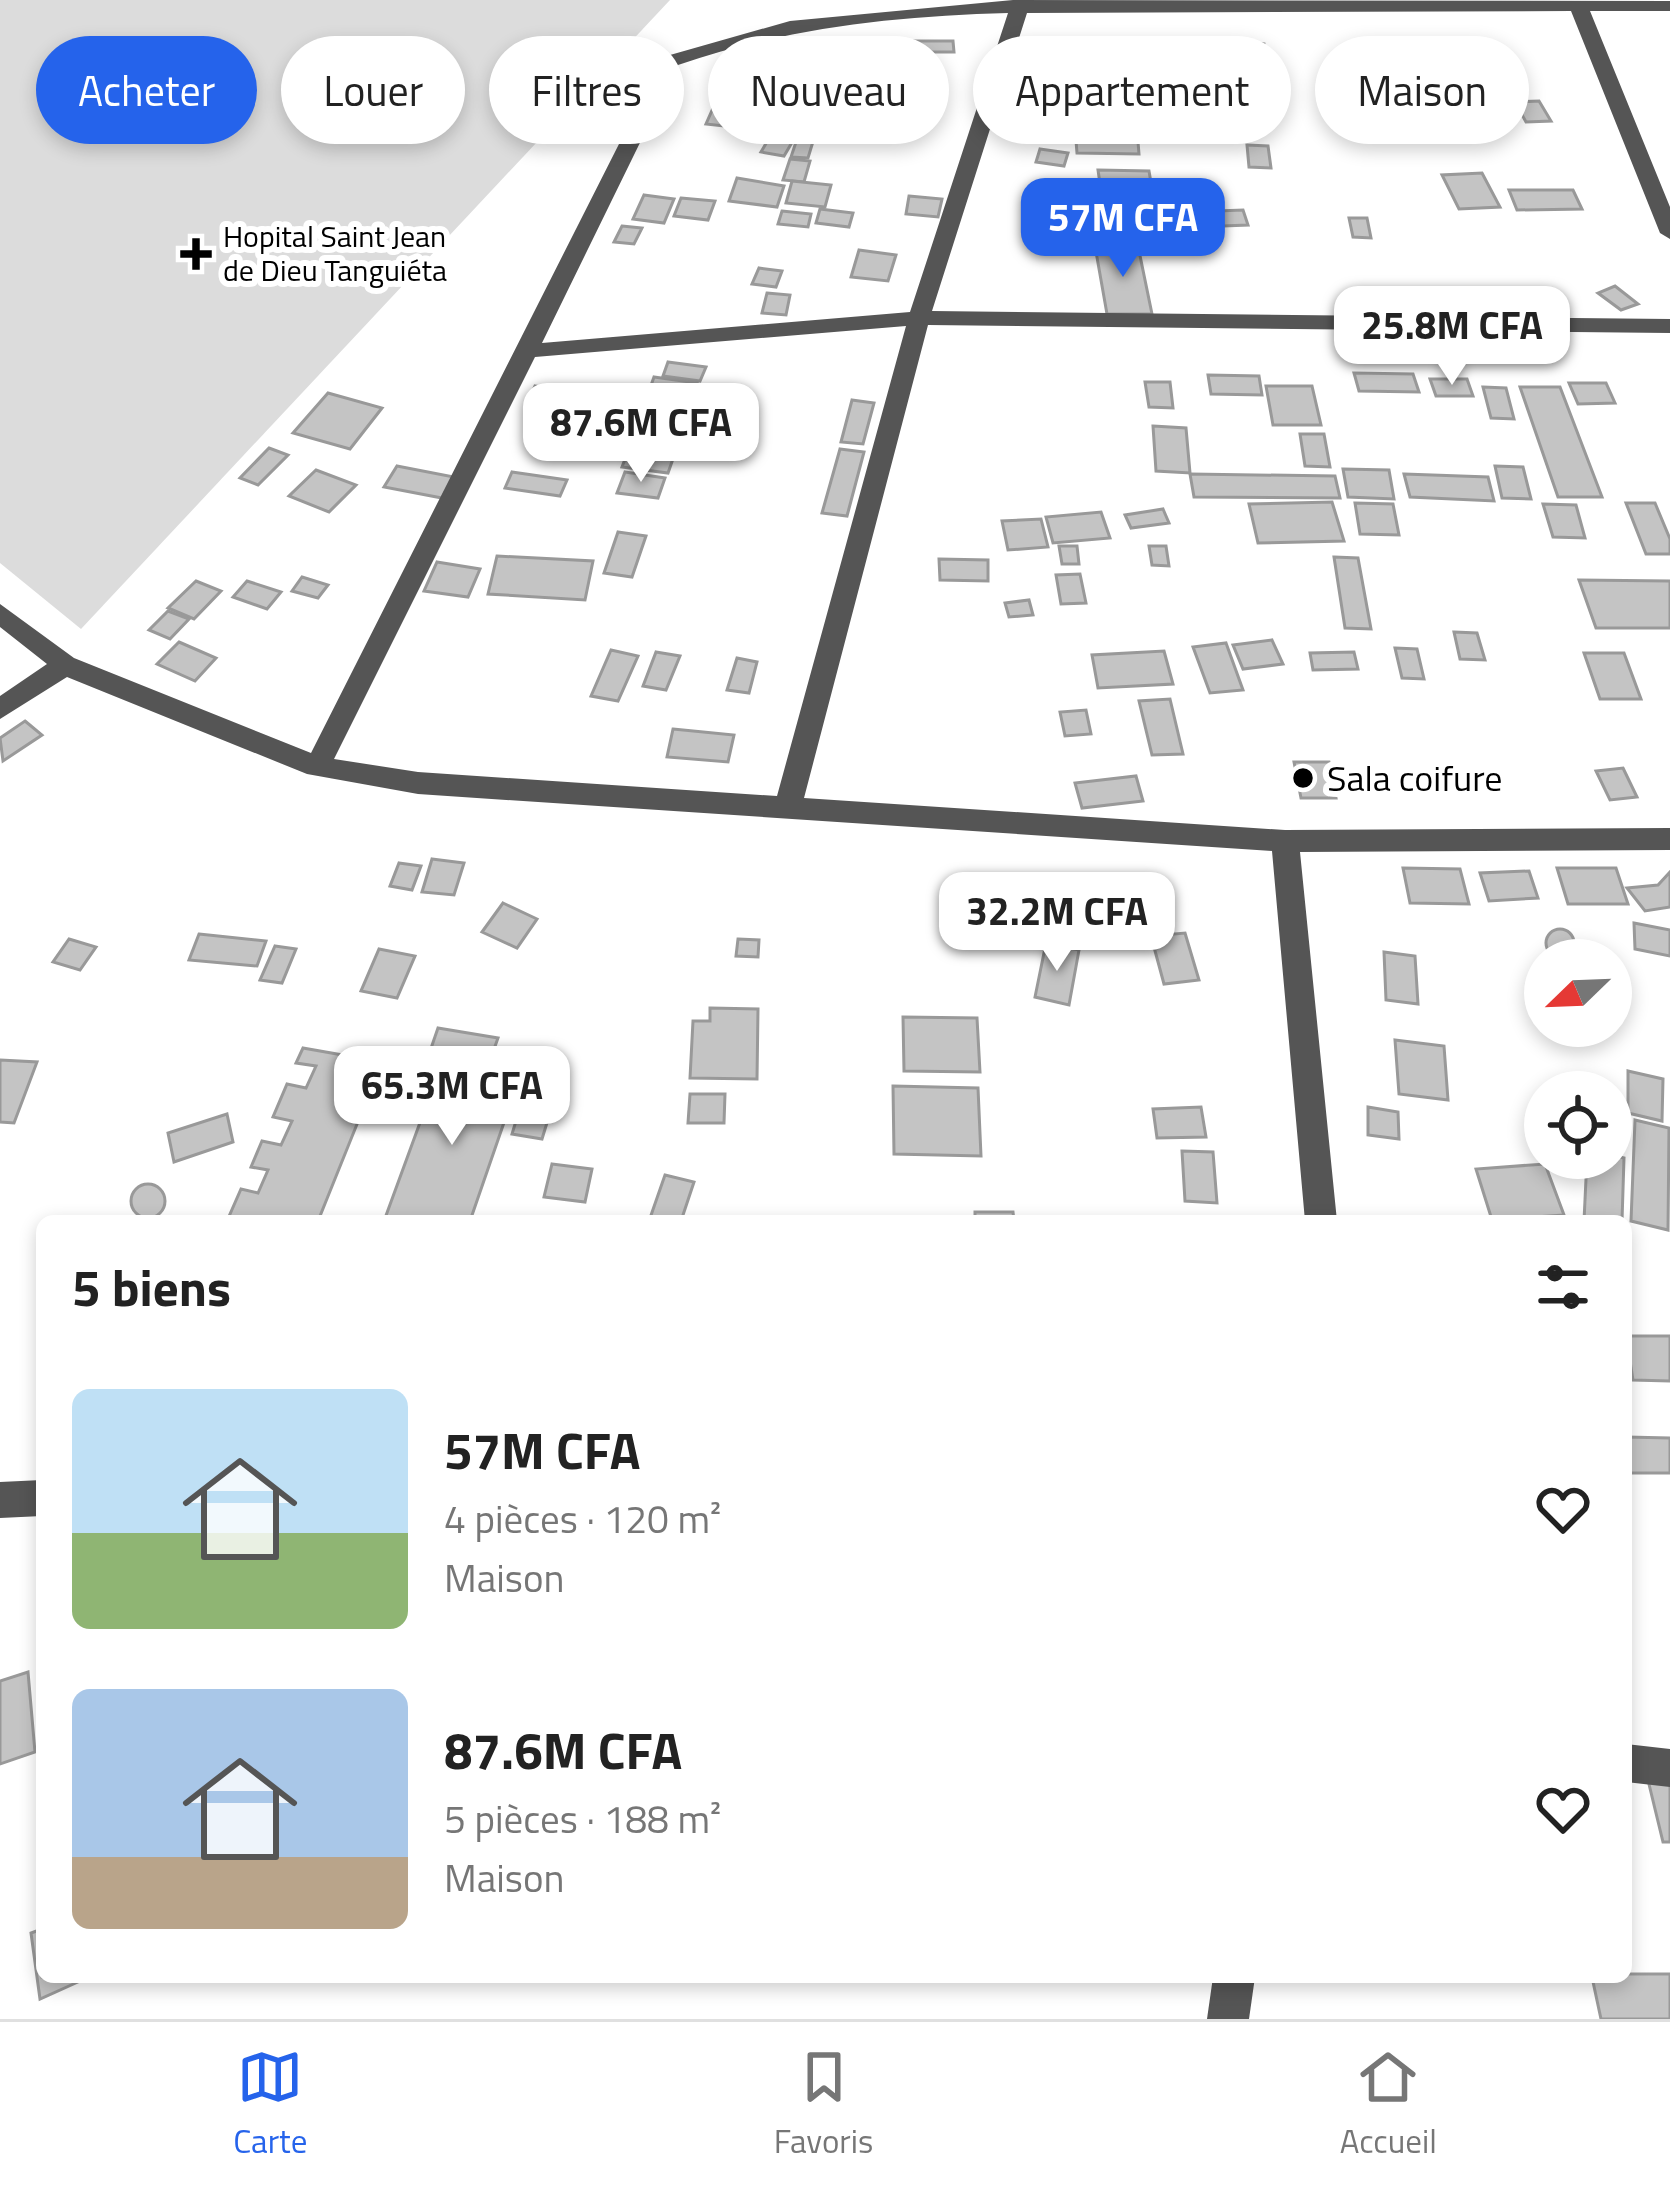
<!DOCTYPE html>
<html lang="fr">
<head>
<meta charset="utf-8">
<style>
  :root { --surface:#fff; --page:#f6f6f6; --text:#222; --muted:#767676; --line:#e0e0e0; --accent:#2563eb }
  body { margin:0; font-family:"Titillium Web",sans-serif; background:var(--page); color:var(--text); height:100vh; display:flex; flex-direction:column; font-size:45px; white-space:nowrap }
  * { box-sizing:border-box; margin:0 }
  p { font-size:39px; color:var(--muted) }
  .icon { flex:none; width:66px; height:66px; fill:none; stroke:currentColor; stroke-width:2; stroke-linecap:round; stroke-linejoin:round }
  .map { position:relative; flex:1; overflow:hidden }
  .sheet { position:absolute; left:36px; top:1215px; width:1596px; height:768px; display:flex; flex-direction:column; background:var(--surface); border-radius:18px; box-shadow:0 6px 18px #0003 }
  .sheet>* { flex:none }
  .guide { position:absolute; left:36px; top:36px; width:1599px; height:108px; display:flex; gap:24px }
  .needle { width:78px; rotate:247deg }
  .tools { position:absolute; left:1524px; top:939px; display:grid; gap:24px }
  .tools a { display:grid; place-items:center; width:108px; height:108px; border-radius:50%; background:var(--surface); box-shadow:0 6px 18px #0003; font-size:60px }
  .price { position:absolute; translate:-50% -102px; padding:0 27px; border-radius:24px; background:#fff; color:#222; font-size:39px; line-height:78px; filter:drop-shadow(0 3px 6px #0008) }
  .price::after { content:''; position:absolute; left:50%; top:72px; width:36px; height:27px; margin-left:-18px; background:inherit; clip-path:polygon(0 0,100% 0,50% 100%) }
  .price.on { background:var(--accent); color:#fff }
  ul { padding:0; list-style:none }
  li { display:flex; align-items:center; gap:36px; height:300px; padding:0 36px }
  li span { display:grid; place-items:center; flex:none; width:336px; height:240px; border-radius:18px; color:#555 }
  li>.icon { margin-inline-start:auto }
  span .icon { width:144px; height:144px; fill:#fffc; stroke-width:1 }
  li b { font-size:51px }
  h2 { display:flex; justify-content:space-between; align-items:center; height:144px; padding:0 36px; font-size:51px }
  .tag { padding:0 42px; border-radius:54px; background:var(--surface); box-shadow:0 6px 18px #0003; font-size:42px; line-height:108px }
  .tag.on { background:var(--accent); color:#fff }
  .menu { display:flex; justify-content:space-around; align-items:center; height:168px; border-top:3px solid var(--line); background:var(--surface); font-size:33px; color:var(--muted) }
  .menu a { display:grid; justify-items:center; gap:6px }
  .menu .on { color:var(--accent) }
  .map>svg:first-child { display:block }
</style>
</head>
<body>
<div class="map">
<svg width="1670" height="2019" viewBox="0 0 1670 2019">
  <rect width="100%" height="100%" fill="#fff"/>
  <polygon fill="#dcdcdc" points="0,0 670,0 81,629 0,563"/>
  <g fill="#c4c4c4" stroke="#999" stroke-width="3">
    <polygon points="1107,39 1151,39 1153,52 1108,51"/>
    <polygon points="886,41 953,41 954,52 886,52"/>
    <polygon points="1224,42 1264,44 1265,53 1225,51"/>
    <polygon points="1171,49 1219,50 1221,61 1173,60"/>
    <polygon points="797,80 833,88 818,108 782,100"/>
    <polygon points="1488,80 1493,91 1463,92 1458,81"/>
    <polygon points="1226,86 1247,90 1238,115 1217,112"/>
    <polygon points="1427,94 1456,95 1465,127 1435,126"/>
    <polygon points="1539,101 1551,121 1526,122 1515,102"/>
    <polygon points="714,106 750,111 742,128 706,124"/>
    <polygon points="858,106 917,107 917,119 857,118"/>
    <polygon points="1110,106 1210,108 1212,123 1112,121"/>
    <polygon points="781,118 804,122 784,156 761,152"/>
    <polygon points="1075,128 1137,130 1139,154 1077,153"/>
    <polygon points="1190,131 1232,132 1234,142 1193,141"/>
    <polygon points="799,133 815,135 808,158 791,157"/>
    <polygon points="1247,145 1268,146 1271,168 1249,167"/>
    <polygon points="1040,149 1068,153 1064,166 1036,162"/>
    <polygon points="790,159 810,161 804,182 783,180"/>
    <polygon points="1098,170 1149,171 1156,212 1104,211"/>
    <polygon points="1482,173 1500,207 1459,209 1442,175"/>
    <polygon points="737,178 784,186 777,207 729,201"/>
    <polygon points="792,181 831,185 825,207 786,203"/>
    <polygon points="1509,190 1573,190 1582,209 1517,210"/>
    <polygon points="644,195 674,199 664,223 633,219"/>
    <polygon points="909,196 942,199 938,217 906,214"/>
    <polygon points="681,198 715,201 708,220 674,216"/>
    <polygon points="820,209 853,213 849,227 816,223"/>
    <polygon points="1243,210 1248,225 1196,227 1191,212"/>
    <polygon points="782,211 811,214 808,227 778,224"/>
    <polygon points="1349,218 1367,218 1371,238 1353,237"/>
    <polygon points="622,226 642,228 634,244 614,242"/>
    <polygon points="1083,231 1124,231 1126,242 1085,242"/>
    <polygon points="1095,246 1138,246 1152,314 1107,314"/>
    <polygon points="859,250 896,255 888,281 851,277"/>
    <polygon points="759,268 782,271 776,287 752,284"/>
    <polygon points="1615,286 1638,304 1621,310 1598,293"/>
    <polygon points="767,293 790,295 786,315 762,313"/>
    <polygon points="668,362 706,367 700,381 663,376"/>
    <polygon points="1354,373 1413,374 1419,392 1359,391"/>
    <polygon points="1208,375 1259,376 1262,395 1211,394"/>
    <polygon points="654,377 697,383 687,411 644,405"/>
    <polygon points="1430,379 1467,379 1473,396 1436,396"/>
    <polygon points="1145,382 1170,382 1173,408 1149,407"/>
    <polygon points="1569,383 1606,383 1615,403 1578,404"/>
    <polygon points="535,386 565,390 560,403 529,399"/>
    <polygon points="1266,386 1312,386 1321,425 1273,425"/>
    <polygon points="1483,387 1506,388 1514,419 1491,418"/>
    <polygon points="1520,387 1560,387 1602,497 1558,497"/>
    <polygon points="328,393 382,408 350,449 293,433"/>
    <polygon points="852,400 874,403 863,444 841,442"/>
    <polygon points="645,408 689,413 668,473 622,467"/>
    <polygon points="1153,426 1186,428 1190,473 1156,471"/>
    <polygon points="1300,434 1324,434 1330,467 1305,466"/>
    <polygon points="269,448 288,455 258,485 240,478"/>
    <polygon points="840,449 864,452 847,516 822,513"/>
    <polygon points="397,466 454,477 442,498 384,487"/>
    <polygon points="1495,466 1523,467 1531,499 1502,498"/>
    <polygon points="1343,469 1389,470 1394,499 1348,497"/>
    <polygon points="316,470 356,485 329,512 289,496"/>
    <polygon points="512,472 567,480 560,496 505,488"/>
    <polygon points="625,472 665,478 658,498 617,493"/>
    <polygon points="1190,474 1335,476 1340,498 1194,497"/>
    <polygon points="1404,474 1488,477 1494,501 1410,497"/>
    <polygon points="1332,502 1344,541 1258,543 1249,504"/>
    <polygon points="1355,503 1393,504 1399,535 1360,534"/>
    <polygon points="1626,503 1655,503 1670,539 1670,554 1646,554"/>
    <polygon points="1543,504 1576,505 1585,538 1553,537"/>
    <polygon points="1163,509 1169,523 1131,528 1125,515"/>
    <polygon points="1101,512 1110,538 1053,543 1046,517"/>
    <polygon points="1041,519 1048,547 1008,550 1002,521"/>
    <polygon points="618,532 646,536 632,577 604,573"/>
    <polygon points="1059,546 1077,546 1079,564 1062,564"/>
    <polygon points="1149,546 1166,546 1169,566 1152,565"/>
    <polygon points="497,556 593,561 585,600 488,594"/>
    <polygon points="1334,557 1358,558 1371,629 1345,628"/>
    <polygon points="939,559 988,560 988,581 940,580"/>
    <polygon points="437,562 480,569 468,597 424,591"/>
    <polygon points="1080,574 1086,603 1061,604 1056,575"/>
    <polygon points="302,577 328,585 318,598 292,591"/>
    <polygon points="1579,580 1670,581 1670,628 1596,628"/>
    <polygon points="196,581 221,591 194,619 168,608"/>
    <polygon points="247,581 281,592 267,609 233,597"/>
    <polygon points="1029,600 1033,615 1009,617 1005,603"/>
    <polygon points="168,611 189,619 170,639 149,630"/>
    <polygon points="1454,632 1477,633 1485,660 1460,659"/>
    <polygon points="1272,640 1283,664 1243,669 1233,645"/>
    <polygon points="179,642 216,658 195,681 157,664"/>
    <polygon points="1226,643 1243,690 1210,693 1193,647"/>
    <polygon points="1395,648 1417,649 1424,679 1402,678"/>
    <polygon points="611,650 638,656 618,701 591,696"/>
    <polygon points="1164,651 1173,684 1098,688 1092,655"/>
    <polygon points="656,652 680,656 666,690 643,686"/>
    <polygon points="1354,652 1358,669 1313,670 1310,653"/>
    <polygon points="1584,653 1624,653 1641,699 1600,699"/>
    <polygon points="737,658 757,662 749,693 727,690"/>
    <polygon points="1170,699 1183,754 1152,755 1139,701"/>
    <polygon points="1086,710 1091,734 1065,736 1060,712"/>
    <polygon points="25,721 42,735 3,761 0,738"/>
    <polygon points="673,729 734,735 728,762 667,757"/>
    <polygon points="1294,762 1329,762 1336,798 1301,798"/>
    <polygon points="1623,768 1637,797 1610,800 1596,771"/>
    <polygon points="1136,776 1143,801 1082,808 1075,783"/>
    <polygon points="432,859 464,863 454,895 422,892"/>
    <polygon points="399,863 421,866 412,890 390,886"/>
    <polygon points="1403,868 1460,869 1469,904 1410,903"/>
    <polygon points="1557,868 1616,868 1628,904 1568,904"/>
    <polygon points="1529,871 1538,898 1489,901 1480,873"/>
    <polygon points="1670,872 1670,907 1645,911 1627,888 1658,885"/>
    <polygon points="1044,893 1072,894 1074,930 1045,928"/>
    <polygon points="503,903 537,919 517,948 482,932"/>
    <polygon points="1123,918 1127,937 1087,939 1083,919"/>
    <polygon points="1634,923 1670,930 1670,956 1635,949"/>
    <circle cx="1560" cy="943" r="14"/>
    <polygon points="1185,933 1199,980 1164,984 1151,936"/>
    <polygon points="199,934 266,941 257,966 189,960"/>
    <polygon points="69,939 96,947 80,970 53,962"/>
    <polygon points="738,939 759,940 758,957 736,956"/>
    <polygon points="1046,943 1079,950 1069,1005 1035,997"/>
    <polygon points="275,946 296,949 282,983 260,980"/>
    <polygon points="379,949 415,956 397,998 361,991"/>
    <polygon points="1384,952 1415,956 1418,1004 1386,1000"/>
    <polygon points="710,1008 758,1009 757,1079 690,1078 693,1021 710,1021"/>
    <polygon points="903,1017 977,1018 980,1072 904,1071"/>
    <polygon points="438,1028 498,1038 488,1066 428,1057"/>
    <polygon points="1395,1040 1444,1046 1448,1100 1399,1094"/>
    <polygon points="303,1048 382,1062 318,1221 227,1221 241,1189 258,1193 268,1170 251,1167 262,1141 281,1145 292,1121 273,1117 287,1084 306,1088 316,1066 296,1063"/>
    <polygon points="0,1060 37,1062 14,1123 0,1122"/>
    <polygon points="440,1068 518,1082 470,1221 384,1221"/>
    <polygon points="1628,1071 1663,1079 1662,1121 1628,1113"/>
    <polygon points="527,1085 557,1090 542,1139 512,1134"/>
    <polygon points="893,1086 978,1088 981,1156 894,1154"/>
    <polygon points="690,1094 725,1094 724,1123 688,1123"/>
    <polygon points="1201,1107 1206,1137 1157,1138 1153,1109"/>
    <polygon points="1368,1107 1398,1112 1399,1139 1368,1135"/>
    <polygon points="227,1114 233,1142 174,1162 168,1133"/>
    <polygon points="1635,1120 1669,1128 1668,1230 1631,1221"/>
    <polygon points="1182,1151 1213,1152 1217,1203 1185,1201"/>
    <polygon points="1611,1155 1624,1158 1622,1221 1584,1221 1587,1158"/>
    <polygon points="552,1164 592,1169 585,1202 544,1197"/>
    <polygon points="1545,1164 1564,1215 1492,1220 1476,1169"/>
    <polygon points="665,1175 694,1182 681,1221 649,1221"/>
    <circle cx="148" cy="1201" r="17"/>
    <polygon points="975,1212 1013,1212 1014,1221 975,1221"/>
    <polygon points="1626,1336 1670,1336 1670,1381 1633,1380"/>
    <polygon points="1626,1437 1670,1438 1670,1473 1626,1473"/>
    <polygon points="28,1672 35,1752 0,1764 0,1681"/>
    <polygon points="1648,1780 1670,1780 1670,1842 1663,1842"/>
    <polygon points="42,1929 42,1977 89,1977 40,1999 31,1933"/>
    <polygon points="1626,1974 1670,1974 1670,2019 1601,2019 1592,1977"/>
  </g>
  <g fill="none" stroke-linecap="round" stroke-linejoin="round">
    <g fill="#555" fill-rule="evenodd">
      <path d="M1013 0 1670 1V11H1590L1670 207V239L1660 233 1571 11 1027 13 932 311 1670 319V333L928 325 804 798 1285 830 1670 828V850L1300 852 1337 1221H1305L1272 851 418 794 307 774 67 677 0 719V696L47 664 0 627V604L74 658 311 753 663 57 790 21ZM1008 13 910 312 542 343 678 65C786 28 895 16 1008 13ZM906 326 777 796 418 772 334 759 535 357Z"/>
      <polygon points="42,1480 42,1516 0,1518 0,1482"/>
      <polygon points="1626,1744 1670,1749 1670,1787 1626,1782"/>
      <polygon points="1213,1977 1255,1977 1249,2019 1207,2019"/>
    </g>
  </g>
  <g fill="#000" stroke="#fff" stroke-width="4.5">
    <path d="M190 236h12v12h12v12h-12v12h-12v-12h-12v-12h12z"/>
    <circle cx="1303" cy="778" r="12"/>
  </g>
  <g text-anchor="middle" stroke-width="12" stroke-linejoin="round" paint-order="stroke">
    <g font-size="30" fill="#000" stroke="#fff" text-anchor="start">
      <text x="223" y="247">Hopital Saint Jean<tspan x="223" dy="34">de Dieu Tanguiéta</tspan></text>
    </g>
    <g font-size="36" fill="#000" stroke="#fff" text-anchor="start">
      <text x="1327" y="791">Sala coifure</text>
    </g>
  </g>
</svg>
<div class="tools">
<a><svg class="needle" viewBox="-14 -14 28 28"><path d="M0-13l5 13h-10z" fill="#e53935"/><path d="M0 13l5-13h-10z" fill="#767676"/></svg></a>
<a><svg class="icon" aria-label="locate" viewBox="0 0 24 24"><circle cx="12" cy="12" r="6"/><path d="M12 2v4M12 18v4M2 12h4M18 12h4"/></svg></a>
</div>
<b class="price on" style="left:1123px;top:280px">57M CFA</b>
<b class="price" style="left:1452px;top:388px">25.8M CFA</b>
<b class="price" style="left:641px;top:485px">87.6M CFA</b>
<b class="price" style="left:1057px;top:974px">32.2M CFA</b>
<b class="price" style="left:452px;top:1148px">65.3M CFA</b>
<div class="guide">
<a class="tag on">Acheter</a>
<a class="tag">Louer</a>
<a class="tag">Filtres</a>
<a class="tag">Nouveau</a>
<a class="tag">Appartement</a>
<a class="tag">Maison</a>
</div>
<section class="sheet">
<h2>5 biens<svg class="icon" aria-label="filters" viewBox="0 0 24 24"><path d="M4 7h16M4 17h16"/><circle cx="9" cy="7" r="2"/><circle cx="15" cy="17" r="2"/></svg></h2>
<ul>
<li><span style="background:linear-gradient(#bfe0f5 60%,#8fb573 0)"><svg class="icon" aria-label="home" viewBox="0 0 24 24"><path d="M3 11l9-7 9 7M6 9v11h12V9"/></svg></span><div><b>57M CFA</b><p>4 pièces · 120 m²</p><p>Maison</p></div><svg class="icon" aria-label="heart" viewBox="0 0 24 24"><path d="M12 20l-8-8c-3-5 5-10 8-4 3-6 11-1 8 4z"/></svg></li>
<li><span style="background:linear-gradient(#a9c7e8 70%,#b9a48a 0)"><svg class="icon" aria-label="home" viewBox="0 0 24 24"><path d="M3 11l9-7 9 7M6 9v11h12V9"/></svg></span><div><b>87.6M CFA</b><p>5 pièces · 188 m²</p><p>Maison</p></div><svg class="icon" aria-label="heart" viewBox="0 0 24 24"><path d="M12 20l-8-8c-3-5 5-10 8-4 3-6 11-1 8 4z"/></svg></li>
</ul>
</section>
</div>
<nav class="menu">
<a class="on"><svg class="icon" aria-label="map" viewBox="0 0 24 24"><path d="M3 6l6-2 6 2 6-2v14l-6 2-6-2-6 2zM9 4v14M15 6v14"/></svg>Carte</a>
<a><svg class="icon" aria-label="saved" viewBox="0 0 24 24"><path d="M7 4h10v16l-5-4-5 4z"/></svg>Favoris</a>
<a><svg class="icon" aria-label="home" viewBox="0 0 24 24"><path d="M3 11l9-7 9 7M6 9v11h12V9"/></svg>Accueil</a>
</nav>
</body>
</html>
